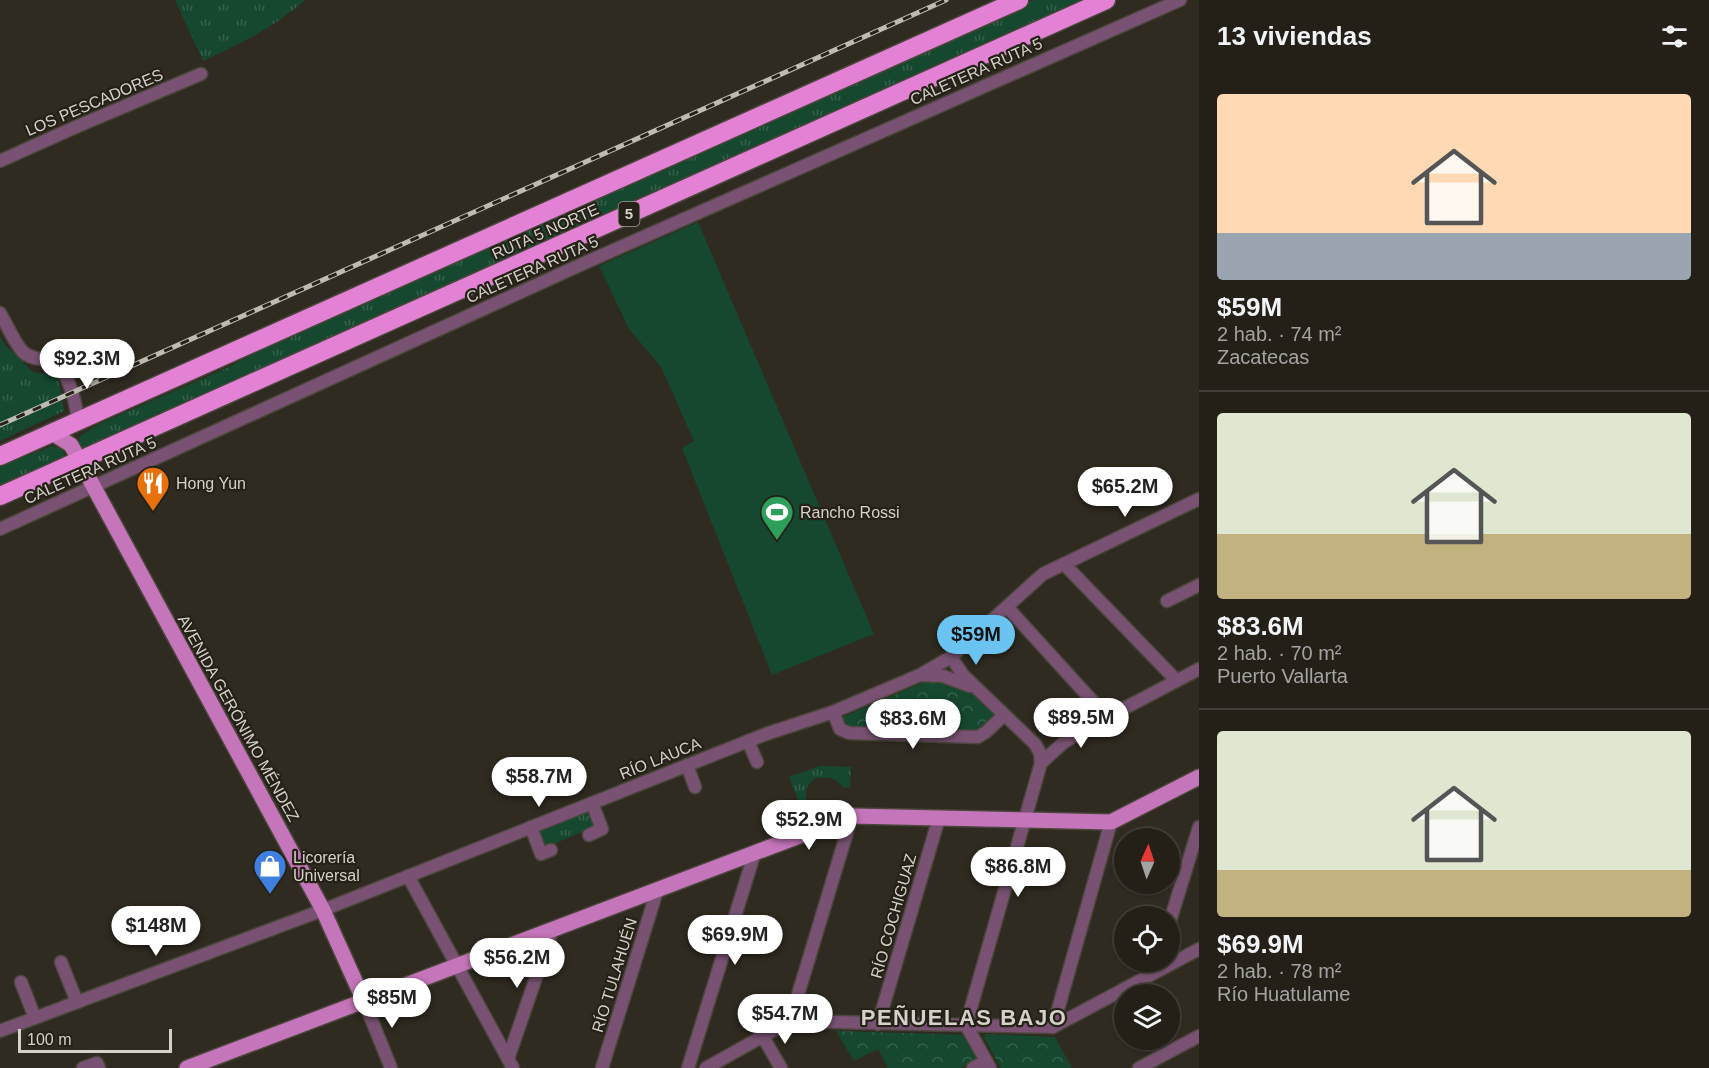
<!DOCTYPE html>
<html lang="es">
<head>
<meta charset="utf-8">
<style>
  :root { --surface:#242018; --page:#302d25; --text:#f1f3f6; --muted:#a3a3a2; --line:#413e37; --accent:#6ac3f1 }
  body { margin:0; font-family:Helvetica,sans-serif; background:var(--page); color:var(--text); height:100vh; display:flex; flex-direction:column; font-size:22px; white-space:nowrap }
  * { box-sizing:border-box; margin:0 }
  p { font-size:20px; color:var(--muted) }
  .icon { flex:none; width:33px; height:33px; fill:none; stroke:currentColor; stroke-width:2; stroke-linecap:round; stroke-linejoin:round }
  .map { position:relative; flex:1; overflow:hidden }
  .sheet { display:flex; flex-direction:column; background:var(--surface); width:510px }
  .sheet>* { flex:none }
  .needle { width:39px; rotate:3deg }
  .fabs { position:absolute; left:1114px; top:828px; display:grid; gap:12px }
  .fabs a { display:grid; place-items:center; width:66px; height:66px; border-radius:50%; background:var(--surface); box-shadow:0 2px 4px #0004,0 0 0 2px var(--line); font-size:30px }
  .scale { position:absolute; left:18px; bottom:15px; width:154px; box-sizing:border-box; padding-left:6px; border:3px solid #d4d1ca; border-top:0; font-size:16px; line-height:21px; white-space:nowrap; color:#d4d1ca; -webkit-text-stroke:4px #262117; paint-order:stroke }
  .price { position:absolute; translate:-50% -51px; padding:0 14px; border-radius:21px; background:#fff; color:#222; font-size:20px; line-height:39px; filter:drop-shadow(0 2px 3px #0008) }
  .price::after { content:''; position:absolute; left:50%; top:36px; width:18px; height:14px; margin-left:-9px; background:inherit; clip-path:polygon(0 0,100% 0,50% 100%) }
  .price.selected { background:var(--accent); color:#111 }
  ul { padding:0; list-style:none }
  li { display:grid; align-content:center; gap:12px; height:318px; padding:0 18px }
  li+li { border-top:2px solid var(--line) }
  li span { display:grid; place-items:center; height:186px; border-radius:6px; color:#555 }
  li>.icon { margin-inline-start:auto }
  span .icon { width:108px; height:108px; fill:#fffc; stroke-width:1 }
  li b { font-size:26px }
  h2 { display:flex; justify-content:space-between; align-items:center; height:72px; padding:0 18px; font-size:26px }
  main { display:flex; flex:1; min-height:0 }
  .map>svg:first-child { display:block }
</style>
</head>
<body>
<main>
<div class="map">
<svg width="1199" height="1068" viewBox="0 0 1199 1068">
  <defs>
    <pattern id="grass-tufts" width="24" height="20" patternUnits="userSpaceOnUse" patternTransform="scale(1.5)"><rect width="24" height="20" fill="#15482f"/><path d="M3 7l-1-3M5 7V3M7 7l1-3M15 17l-1-3M17 17v-4M19 17l1-3" fill="none" stroke="#36614c"/></pattern>
    <pattern id="park-crowns" width="20" height="18" patternUnits="userSpaceOnUse" patternTransform="scale(1.5)"><rect width="20" height="18" fill="#15482f"/><path d="M2 6a3 3 0 1 1 6 0M12 15a3 3 0 1 1 6 0" fill="none" stroke="#36614c"/></pattern>
  </defs>
  <rect width="100%" height="100%" fill="#302b20"/>
  <g fill="url(#grass-tufts)">
    <path d="M175 0H305C275 27 238 45 203 61Z"/>
    <polygon points="1033,0 1089,0 81,452 79,444 80,436 99,424 229,367 305,327"/>
    <polygon points="0,337 4,344 33,372 58,376 64,411 0,441"/>
    <polygon points="52,446 62,449 65,457 0,488 0,466"/>
    <path d="M820 766 851 767 850 787 843 788C837 778 828 776 816 778 807 784 804 791 807 802L798 800 789 777Z"/>
    <polygon points="587,810 594,827 544,848 537,830"/>
  </g>
  <g fill="url(#park-crowns)">
    <path d="M935 681C956 682 985 699 995 718L981 734 849 729 843 717 922 683Z"/>
    <polygon points="836,1031 967,1035 977,1056 973,1062 961,1068 888,1068 878,1049 854,1061"/>
    <polygon points="986,1034 1055,1037 1072,1068 1001,1068 984,1038"/>
  </g>
  <polygon fill="#15482f" points="698,222 874,634 772,675 682,448 694,441 661,367 629,329 599,266"/>
  <g fill="none" stroke-linecap="round" stroke-linejoin="round">
    <defs>
      <g id="minor">
        <polyline points="0,161 78,126 201,74"/>
        <path d="M0 313C7 325 13 340 22 351 28 358 39 359 48 360 68 364 76 404 78 421"/>
        <polyline points="0,529 589,261 1180,0"/>
        <polyline points="1064,564 1176,680"/>
        <polyline points="1167,601 1199,585"/>
        <polyline points="1007,607 1107,717"/>
        <polyline points="951,657 963,675 1035,744 1040,753 1041,763 966,1025 990,1068"/>
        <polyline points="920,675 943,676 970,686"/>
        <polyline points="833,712 840,729 849,733 978,737 986,732 1004,715"/>
        <polyline points="748,741 757,762"/>
        <polyline points="1041,763 1063,743 1083,730 1199,669"/>
        <polyline points="687,765 695,787"/>
        <polyline points="531,827 541,854 551,850"/>
        <polyline points="589,835 602,829 592,803"/>
        <polyline points="408,876 513,1068"/>
        <polyline points="1170,921 1199,827"/>
        <polyline points="61,962 77,1002"/>
        <polyline points="21,982 35,1018"/>
        <polyline points="364,1001 391,1068"/>
        <polyline points="790,1021 852,816"/>
        <polyline points="878,1024 939,818"/>
        <polyline points="1053,1027 1111,822"/>
        <polyline points="0,1031 323,910 766,734 833,712 920,675 951,657 1043,574 1199,499"/>
        <polyline points="763,1037 781,1068"/>
        <polyline points="508,1059 552,931"/>
        <polyline points="83,1068 97,1063 99,1068"/>
        <polyline points="602,1068 657,891"/>
        <polyline points="688,1068 754,855"/>
        <polyline points="706,1068 790,1021 1053,1027 1199,949"/>
        <polyline points="973,1068 986,1061"/>
        <polyline points="1139,1068 1199,1036"/>
      </g>
      <g id="major">
        <polyline points="52,433 71,445 323,910 364,1001"/>
        <polyline points="187,1068 852,816 1111,822 1199,777"/>
      </g>
      <g id="highway">
        <polyline points="0,456 1019,0"/>
        <polyline points="0,496 1106,0"/>
      </g>
    </defs>
    <use href="#minor" stroke="#4a463b" stroke-width="15"/>
    <use href="#major" stroke="#4a463b" stroke-width="18"/>
    <use href="#highway" stroke="#4a463b" stroke-width="21"/>
    <use href="#minor" stroke="#795273" stroke-width="12"/>
    <use href="#major" stroke="#c575b9" stroke-width="15"/>
    <use href="#highway" stroke="#e382d5" stroke-width="18"/>
    <defs>
      <polyline id="rail" points="0,425 946,0"/>
    </defs>
    <use href="#rail" stroke="#bebbb3" stroke-width="5"/>
    <use href="#rail" stroke="#262117" stroke-width="3" stroke-dasharray="9" stroke-linecap="butt"/>
  </g>
  <defs>
    <symbol id="restaurant-pin" viewBox="-11 -11 22 30"><path d="M0 17L-7.5 6A9.5 9.5 0 1 1 7.5 6Z" fill="#e8710a" stroke="#262117"/><path d="M-5-6h1v4h1v-4h1v4h1v-4h1v5L-1.5 .5V6h-2V.5L-5-1ZM5-6V6H3V1.5H1.5Q1.5-4 5-6Z" fill="#fff"/></symbol>
    <symbol id="stadium-pin" viewBox="-11 -11 22 30"><path d="M0 17L-7.5 6A9.5 9.5 0 1 1 7.5 6Z" fill="#2e9e5b" stroke="#262117"/><path d="M0-5a6.5 5 0 1 0 0 10a6.5 5 0 1 0 0-10ZM-3.5-1.8h7v3.6h-7Z" fill="#fff"/></symbol>
    <symbol id="shop-pin" viewBox="-11 -11 22 30"><path d="M0 17L-7.5 6A9.5 9.5 0 1 1 7.5 6Z" fill="#3f7fe0" stroke="#262117"/><path d="M-5-2.5h2.3a2.7 3.5 0 0 1 5.4 0H5L5.5 6h-11ZM-1.5-2.5h3a1.5 2.3 0 0 0-3 0Z" fill="#fff"/></symbol>
  </defs>
  <g fill-rule="evenodd">
    <use href="#restaurant-pin" x="134" y="464" width="38" height="52"/>
    <use href="#stadium-pin" x="758" y="493" width="38" height="52"/>
    <use href="#shop-pin" x="251" y="847" width="38" height="52"/>
  </g>
  <g text-anchor="middle" stroke-width="4.5" stroke-linejoin="round" paint-order="stroke">
    <rect fill="#262117" stroke="#a09c94" stroke-width="1.5" x="618.5" y="202" width="21" height="24" rx="4.5"/>
    <g font-size="15" font-weight="bold" fill="#d4d1ca">
      <text x="629" y="219">5</text>
    </g>
    <g font-size="16" fill="#d4d1ca" stroke="#262117">
      <text transform="translate(976 71) rotate(-24)" y="6">CALETERA RUTA 5</text>
      <text transform="translate(94 102) rotate(-23)" y="6">LOS PESCADORES</text>
      <text transform="translate(545 231) rotate(-24)" y="6">RUTA 5 NORTE</text>
      <text transform="translate(532 269) rotate(-24)" y="6">CALETERA RUTA 5</text>
      <text transform="translate(90 470) rotate(-24)" y="6">CALETERA RUTA 5</text>
      <text transform="translate(239 718) rotate(61)" y="6">AVENIDA GERÓNIMO MÉNDEZ</text>
      <text transform="translate(660 758) rotate(-22)" y="6">RÍO LAUCA</text>
      <text transform="translate(893 916) rotate(-74)" y="6">RÍO COCHIGUAZ</text>
      <text transform="translate(614 975) rotate(-73)" y="6">RÍO TULAHUÉN</text>
    </g>
    <g font-size="16" fill="#d4d1ca" stroke="#262117" text-anchor="start">
      <text x="176" y="489">Hong Yun</text>
      <text x="800" y="518">Rancho Rossi</text>
      <text x="293" y="863">Licorería<tspan x="293" dy="18">Universal</tspan></text>
    </g>
    <g font-size="22" font-weight="bold" letter-spacing="1.5" fill="#d4d1ca" stroke="#262117">
      <text x="964" y="1025">PEÑUELAS BAJO</text>
    </g>
  </g>
</svg>
<div class="fabs">
<a><svg class="needle" viewBox="-14 -14 28 28"><path d="M0-13l5 13h-10z" fill="#e53935"/><path d="M0 13l5-13h-10z" fill="#a3a3a2"/></svg></a>
<a><svg class="icon" aria-label="locate" viewBox="0 0 24 24"><circle cx="12" cy="12" r="6"/><path d="M12 2v4M12 18v4M2 12h4M18 12h4"/></svg></a>
<a><svg class="icon" aria-label="layers" viewBox="0 0 24 24"><path d="M12 4l9 5-9 5-9-5zM3 14l9 5 9-5"/></svg></a>
</div>
<div class="scale">100 m</div>
<b class="price" style="left:87px;top:390px">$92.3M</b>
<b class="price" style="left:1125px;top:518px">$65.2M</b>
<b class="price selected" style="left:976px;top:666px">$59M</b>
<b class="price" style="left:1081px;top:749px">$89.5M</b>
<b class="price" style="left:913px;top:750px">$83.6M</b>
<b class="price" style="left:539px;top:808px">$58.7M</b>
<b class="price" style="left:809px;top:851px">$52.9M</b>
<b class="price" style="left:1018px;top:898px">$86.8M</b>
<b class="price" style="left:156px;top:957px">$148M</b>
<b class="price" style="left:735px;top:966px">$69.9M</b>
<b class="price" style="left:517px;top:989px">$56.2M</b>
<b class="price" style="left:392px;top:1029px">$85M</b>
<b class="price" style="left:785px;top:1045px">$54.7M</b>
</div>
<section class="sheet">
<h2>13 viviendas<svg class="icon" aria-label="filters" viewBox="0 0 24 24"><path d="M4 7h16M4 17h16"/><circle cx="9" cy="7" r="2"/><circle cx="15" cy="17" r="2"/></svg></h2>
<ul>
<li><span style="background:linear-gradient(#ffd9b3 75%,#9aa5b1 0)"><svg class="icon" aria-label="home" viewBox="0 0 24 24"><path d="M3 11l9-7 9 7M6 9v11h12V9"/></svg></span><div><b>$59M</b><p>2 hab. · 74 m²</p><p>Zacatecas</p></div></li>
<li><span style="background:linear-gradient(#dfe7d0 65%,#c2b280 0)"><svg class="icon" aria-label="home" viewBox="0 0 24 24"><path d="M3 11l9-7 9 7M6 9v11h12V9"/></svg></span><div><b>$83.6M</b><p>2 hab. · 70 m²</p><p>Puerto Vallarta</p></div></li>
<li><span style="background:linear-gradient(#dfe7d0 75%,#c2b280 0)"><svg class="icon" aria-label="home" viewBox="0 0 24 24"><path d="M3 11l9-7 9 7M6 9v11h12V9"/></svg></span><div><b>$69.9M</b><p>2 hab. · 78 m²</p><p>Río Huatulame</p></div></li>
</ul>
</section>
</main>
</body>
</html>
